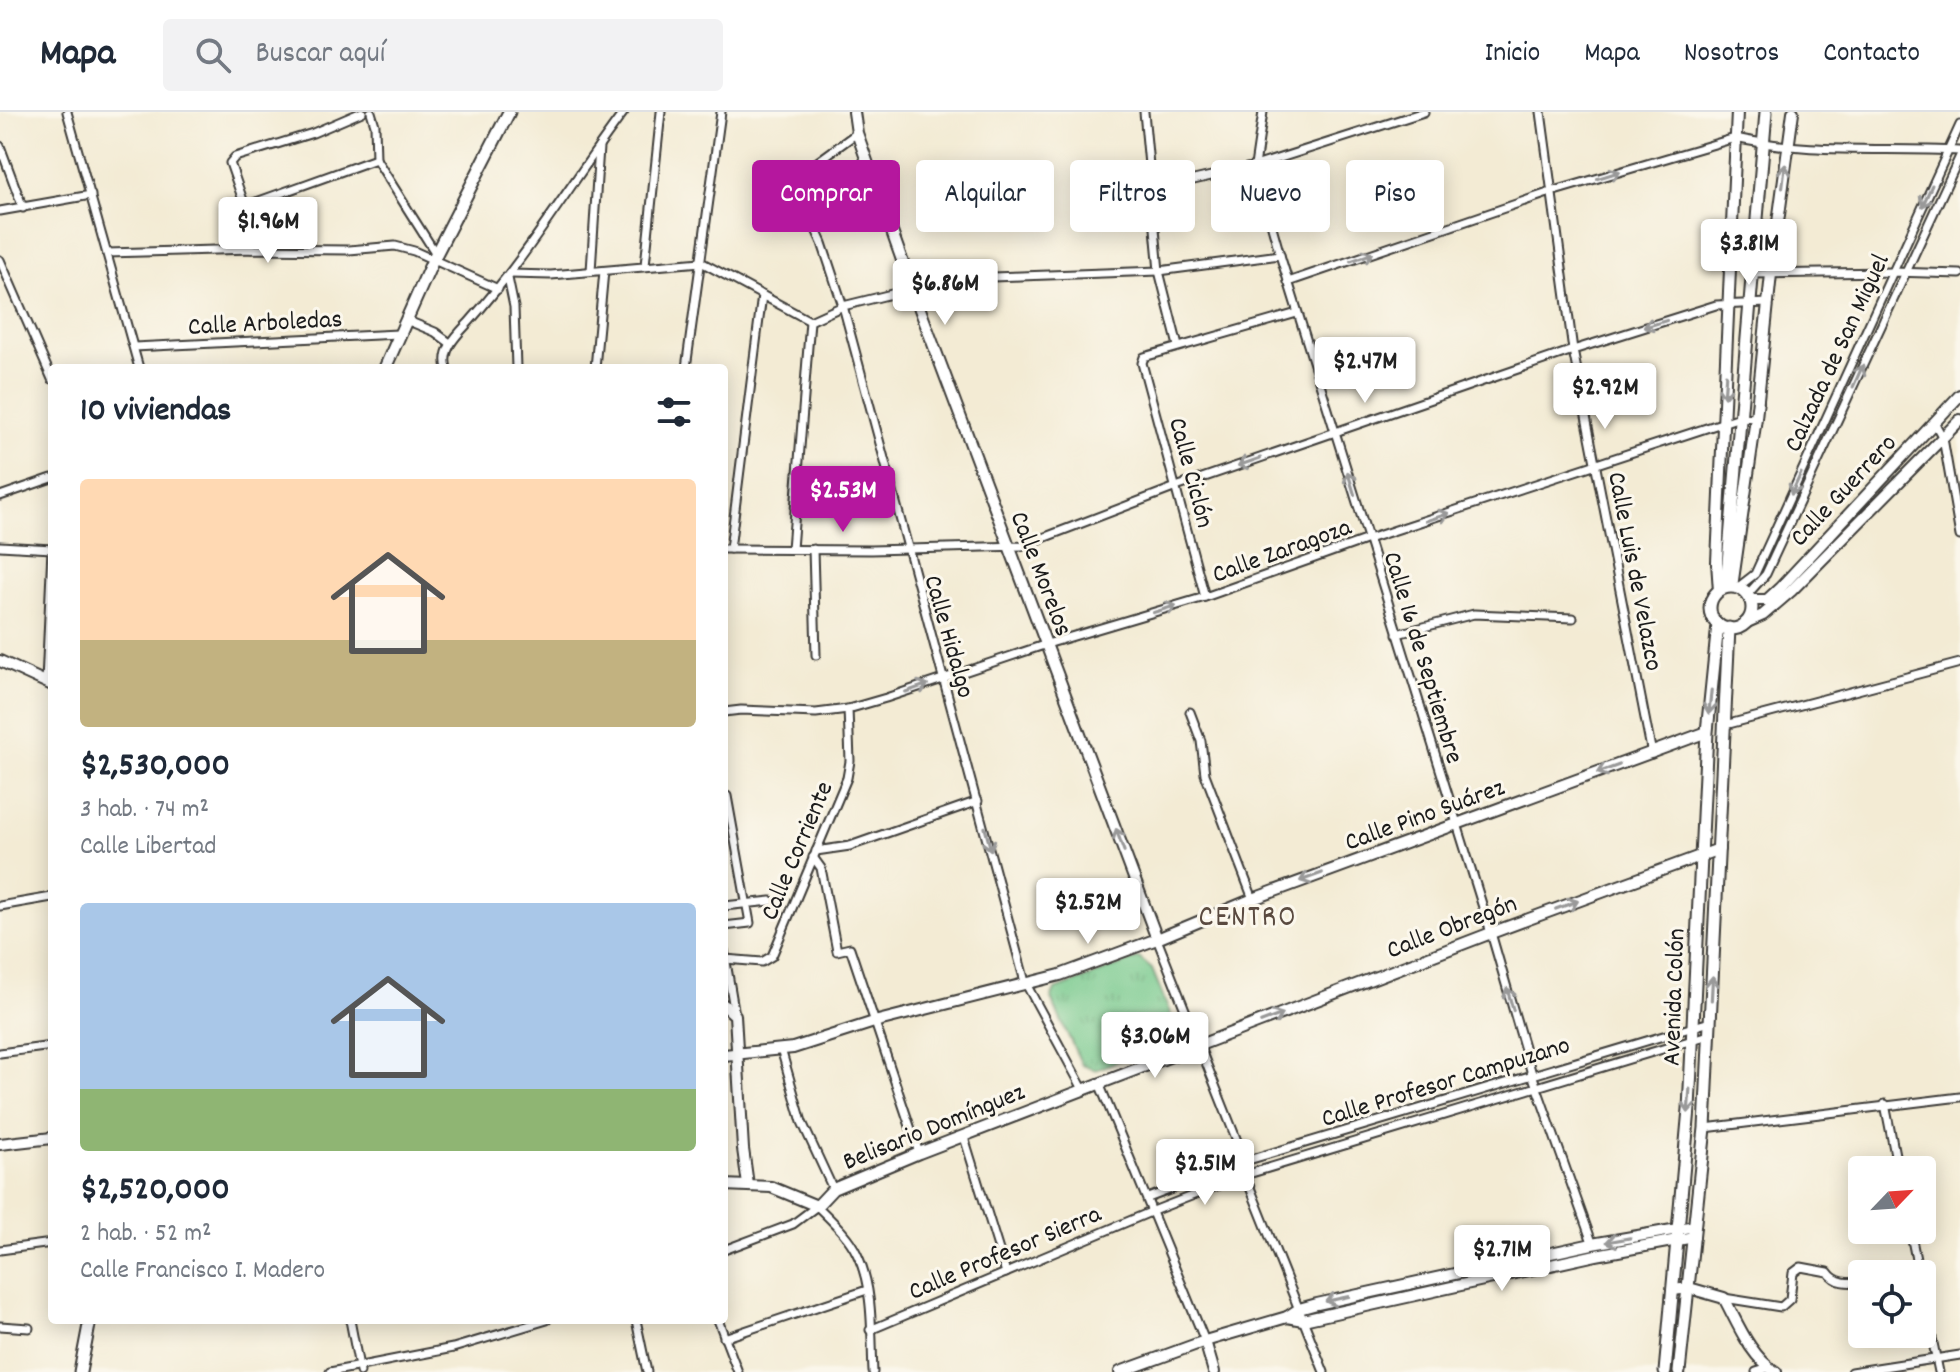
<!DOCTYPE html>
<html lang="es">
<head>
<meta charset="utf-8">
<style>
  :root { --surface:#fff; --page:#f2f2f3; --text:#1f2937; --muted:#747a83; --line:#e0e1e3; --accent:#b5179e }
  body { margin:0; font-family:Dekko,sans-serif; background:var(--page); color:var(--text); height:100vh; display:flex; flex-direction:column; font-size:30px; white-space:nowrap }
  * { box-sizing:border-box; margin:0 }
  p { font-size:26px; color:var(--muted) }
  .icon { flex:none; width:44px; height:44px; fill:none; stroke:currentColor; stroke-width:2; stroke-linecap:round; stroke-linejoin:round }
  .map { position:relative; flex:1; overflow:hidden }
  .side { position:absolute; left:48px; top:252px; width:680px; height:960px; display:flex; flex-direction:column; background:var(--surface); border-radius:8px; box-shadow:0 4px 20px #0003 }
  .side>* { flex:none }
  .hud { position:absolute; left:752px; top:48px; width:760px; height:72px; display:flex; gap:16px }
  .needle { width:52px; rotate:65deg }
  .buttons { position:absolute; left:1848px; top:1044px; display:grid; gap:16px }
  .buttons a { display:grid; place-items:center; width:88px; height:88px; border-radius:8px; background:var(--surface); box-shadow:0 4px 20px #0003; font-size:40px }
  .price { position:absolute; translate:-50% -68px; padding:0 18px; border-radius:8px; background:#fff; color:#222; font-size:26px; line-height:52px; filter:drop-shadow(0 2px 4px #0008) }
  .price::after { content:''; position:absolute; left:50%; top:48px; width:24px; height:18px; margin-left:-12px; background:inherit; clip-path:polygon(0 0,100% 0,50% 100%) }
  .price.selected { background:var(--accent); color:#fff }
  ul { padding:0; list-style:none }
  li { display:grid; align-content:center; gap:16px; height:424px; padding:0 32px }
  li span { display:grid; place-items:center; height:248px; border-radius:8px; color:#555 }
  li>.icon { margin-inline-start:auto }
  span .icon { width:144px; height:144px; fill:#fffc; stroke-width:1 }
  li b { font-size:34px }
  h2 { display:flex; justify-content:space-between; align-items:center; height:96px; padding:0 32px; font-size:34px }
  .tag { padding:0 28px; border-radius:8px; background:var(--surface); box-shadow:0 4px 20px #0003; font-size:28px; line-height:72px }
  .tag.selected { background:var(--accent); color:#fff }
  header { display:flex; align-items:center; gap:48px; box-sizing:border-box; height:112px; padding:0 40px; background:var(--surface); border-bottom:2px solid var(--line) }
  header strong { font-size:38px }
  nav { display:flex; gap:44px; margin-inline-start:auto; font-size:28px }
  .search { width:560px; height:72px; background:var(--page); display:flex; align-items:center; gap:20px; box-sizing:border-box; padding:0 28px; border-radius:8px; color:var(--muted); font-size:30px }
  .map>svg:first-child { display:block }
</style>
</head>
<body>
<header>
<strong>Mapa</strong>
<div class="search"><svg class="icon" aria-label="search" viewBox="0 0 24 24"><circle cx="10" cy="10" r="6"/><path d="M15 15l6 6"/></svg>Buscar aquí</div>
<nav><a>Inicio</a><a>Mapa</a><a>Nosotros</a><a>Contacto</a></nav>
</header>
<div class="map">
<svg width="1960" height="1260" viewBox="0 0 1960 1260">
  <defs>
    <pattern id="park-tufts" width="24" height="20" patternUnits="userSpaceOnUse" patternTransform="scale(2)"><rect width="24" height="20" fill="#75c88b"/><path d="M3 7l-1-3M5 7V3M7 7l1-3M15 17l-1-3M17 17v-4M19 17l1-3" fill="none" stroke="#65ab77"/></pattern>
  </defs>
  <rect width="100%" height="100%" fill="#fbf7ec"/>
  <filter id="ink" filterUnits="userSpaceOnUse"><feTurbulence type="fractalNoise" baseFrequency=".0125" numOctaves="2"/><feDisplacementMap in="SourceGraphic" scale="16" xChannelSelector="R" yChannelSelector="G"/><feConvolveMatrix kernelMatrix="1 2 1 2 8 2 1 2 1" color-interpolation-filters="sRGB"/></filter>
  <filter id="wash" filterUnits="userSpaceOnUse"><feTurbulence type="fractalNoise" baseFrequency=".006" numOctaves="4" result="noise"/><feDisplacementMap in="SourceGraphic" scale="32" xChannelSelector="R" yChannelSelector="G"/><feGaussianBlur stdDeviation="1.8" result="paint"/><feColorMatrix in="noise" values="0 0 0 0 0 0 0 0 0 0 0 0 0 0 0 0 0 1.4 0 .05"/><feComposite in="paint" operator="in"/></filter>
  <g filter="url(#wash)">
    <rect width="100%" height="100%" fill="#f3ebd4"/>
    <polygon fill="url(#park-tufts)" stroke="#487254" stroke-width="2" points="1139,846 1152,857 1176,916 1172,926 1096,958 1082,953 1051,887 1055,878"/>
  </g>
  <g filter="url(#ink)">
    <g fill="none" stroke-linecap="round" stroke-linejoin="round">
      <defs>
        <g id="street">
          <polyline points="67,0 139,256"/>
          <polyline points="371,0 375,13 376,47"/>
          <polyline points="1144,0 1159,159 1178,234"/>
          <polyline points="1263,0 1255,54 1280,143 1491,821 1532,962 1593,1133"/>
          <polyline points="1541,0 1573,238 1652,642"/>
          <polyline points="857,21 809,56 802,73 807,98 822,131 843,194 1025,870 1083,977"/>
          <polyline points="0,34 23,96"/>
          <polyline points="376,47 436,142"/>
          <polyline points="1150,78 1255,54 1424,0"/>
          <polyline points="245,94 376,47"/>
          <polyline points="0,99 91,83"/>
          <polyline points="252,137 245,94 230,51 235,45 313,21 362,0"/>
          <polyline points="107,141 252,137 349,138 395,134 414,139 498,177"/>
          <polyline points="0,148 52,267"/>
          <polyline points="645,153 661,0"/>
          <polyline points="591,159 599,35"/>
          <polyline points="510,162 551,163 701,150 810,209"/>
          <polyline points="1751,162 1893,160 1960,162"/>
          <polyline points="508,166 514,195 516,256"/>
          <polyline points="909,168 1159,159 1280,143"/>
          <path d="M1288 170 1551 80 1735 26C1809 42 1884 35 1960 39"/>
          <polyline points="406,208 435,220 450,231"/>
          <polyline points="810,209 843,194 912,177"/>
          <polyline points="134,235 398,222"/>
          <path d="M447 256C441 237 458 222 470 209 528 144 572 69 624 0"/>
          <polyline points="595,256 604,159"/>
          <polyline points="686,256 721,0"/>
          <polyline points="1934,310 1943,326 1960,424"/>
          <polyline points="0,384 52,366"/>
          <polyline points="0,434 52,437"/>
          <polyline points="724,437 871,438 1022,434 1176,375 1573,238 1716,193 1769,191"/>
          <polyline points="730,437 762,183"/>
          <polyline points="792,437 810,209"/>
          <polyline points="813,437 816,543"/>
          <polyline points="1737,476 1755,462 1960,13"/>
          <polyline points="1747,483 1766,462 1960,44"/>
          <polyline points="1205,485 1142,251 1144,245 1297,201"/>
          <polyline points="1397,522 1474,502 1573,506"/>
          <polyline points="46,570 52,437"/>
          <polyline points="724,600 741,598 816,601 848,597 886,586 1047,532 1205,485 1368,427 1740,305 1756,306"/>
          <polyline points="1190,600 1201,629 1205,662 1253,787"/>
          <polyline points="1725,613 1960,551"/>
          <polyline points="816,739 850,734 978,689"/>
          <polyline points="813,745 821,756 837,839 850,836 919,1041"/>
          <polyline points="0,794 52,785"/>
          <polyline points="724,794 771,789"/>
          <polyline points="724,814 750,811 727,684"/>
          <polyline points="1157,827 1245,1049 1245,1063 1324,1260"/>
          <polyline points="724,838 735,903"/>
          <polyline points="725,847 762,850 772,844 847,666 850,649 848,597"/>
          <polyline points="781,937 802,1010 833,1077"/>
          <polyline points="0,941 52,934"/>
          <polyline points="1099,971 1205,1229"/>
          <polyline points="1885,992 1898,1058"/>
          <polyline points="1705,1016 1960,985"/>
          <polyline points="964,1025 1006,1161"/>
          <polyline points="1148,1086 1245,1049 1710,910"/>
          <polyline points="1910,1118 1919,1162"/>
          <polyline points="0,1138 52,1131"/>
          <path d="M724 1138 793 1112 817 1094C831 1108 849 1124 857 1142 874 1177 871 1223 873 1260"/>
          <polyline points="1922,1178 1939,1260"/>
          <path d="M1724 1186 1781 1195 1790 1187 1793 1161 1801 1155 1828 1160C1836 1172 1849 1171 1862 1170"/>
          <polyline points="350,1208 360,1260"/>
          <polyline points="636,1208 647,1260"/>
          <polyline points="718,1208 738,1260"/>
          <polyline points="0,1214 29,1216"/>
          <polyline points="870,1218 1153,1099 1245,1063 1709,923"/>
          <polyline points="724,1226 867,1178"/>
          <polyline points="330,1260 453,1236 547,1208"/>
          <polyline points="1756,1260 1769,1256"/>
          <polyline points="1851,1260 1960,1243"/>
        </g>
        <g id="secondary">
          <polyline points="854,0 857,21 909,168 1157,827"/>
          <polyline points="1732,475 1756,306 1771,162 1793,0"/>
          <polyline points="1719,479 1717,450 1737,0"/>
          <polyline points="1750,488 1767,488 1780,476 1960,283"/>
          <polyline points="1745,511 1763,503 1791,479 1960,308"/>
          <polyline points="0,549 52,573"/>
          <polyline points="724,893 735,903 743,1037 748,1073"/>
          <polyline points="724,943 793,936 874,910 1060,863 1157,827 1253,787 1707,620"/>
          <polyline points="0,1032 52,1026"/>
          <polyline points="724,1073 771,1075 817,1094 833,1077 919,1041 1491,821 1719,737"/>
          <path d="M1673 1178 1689 1176 1724 1186C1737 1210 1751 1246 1776 1260"/>
          <polyline points="1287,1205 1303,1208 1596,1143 1694,1125"/>
          <polyline points="1205,1229 1214,1260"/>
          <polyline points="1120,1260 1205,1229 1287,1205 1299,1197 1317,1192 1592,1132 1695,1114"/>
        </g>
        <g id="primary">
          <polyline points="385,256 433,148 509,0"/>
          <polyline points="1726,475 1766,0"/>
          <circle cx="1731" cy="496" r="21"/>
          <polyline points="80,1260 90,1208"/>
          <polyline points="1665,1260 1689,997 1707,620 1718,512"/>
          <polyline points="1679,1260 1705,1016 1729,516"/>
        </g>
      </defs>
      <use href="#street" stroke="#3c3b38" stroke-width="11"/>
      <use href="#secondary" stroke="#3c3b38" stroke-width="14"/>
      <use href="#primary" stroke="#3c3b38" stroke-width="15"/>
      <use href="#street" stroke="#fff" stroke-width="7"/>
      <use href="#secondary" stroke="#fff" stroke-width="10"/>
      <use href="#primary" stroke="#fff" stroke-width="11"/>
    </g>
    <defs><path id="oneway-shaft" d="M-6 0H5M1.5-3L5.5 0L1.5 3" fill="none" stroke-width="1.6" stroke-linecap="round" stroke-linejoin="round" transform="scale(2)"/></defs>
    <g stroke="#999">
      <use href="#oneway-shaft" transform="translate(1609 63) rotate(-17)"/>
      <use href="#oneway-shaft" transform="translate(1784 64) rotate(-83)"/>
      <use href="#oneway-shaft" transform="translate(1927 84) rotate(114)"/>
      <use href="#oneway-shaft" transform="translate(1362 145) rotate(-19)"/>
      <use href="#oneway-shaft" transform="translate(1655 212) rotate(163)"/>
      <use href="#oneway-shaft" transform="translate(1858 264) rotate(-66)"/>
      <use href="#oneway-shaft" transform="translate(1725 274) rotate(94)"/>
      <use href="#oneway-shaft" transform="translate(1249 350) rotate(161)"/>
      <use href="#oneway-shaft" transform="translate(1351 371) rotate(-107)"/>
      <use href="#oneway-shaft" transform="translate(1796 372) rotate(115)"/>
      <use href="#oneway-shaft" transform="translate(1438 405) rotate(-18)"/>
      <use href="#oneway-shaft" transform="translate(1165 497) rotate(-17)"/>
      <use href="#oneway-shaft" transform="translate(917 576) rotate(-19)"/>
      <use href="#oneway-shaft" transform="translate(1710 590) rotate(96)"/>
      <use href="#oneway-shaft" transform="translate(1608 657) rotate(160)"/>
      <use href="#oneway-shaft" transform="translate(988 727) rotate(75)"/>
      <use href="#oneway-shaft" transform="translate(1120 728) rotate(-110)"/>
      <use href="#oneway-shaft" transform="translate(1311 765) rotate(160)"/>
      <use href="#oneway-shaft" transform="translate(1567 793) rotate(-20)"/>
      <use href="#oneway-shaft" transform="translate(1712 876) rotate(-87)"/>
      <use href="#oneway-shaft" transform="translate(1510 887) rotate(-106)"/>
      <use href="#oneway-shaft" transform="translate(1272 906) rotate(-21)"/>
      <use href="#oneway-shaft" transform="translate(1689 989) rotate(94)"/>
      <use href="#oneway-shaft" transform="translate(1618 1128) rotate(170)"/>
      <use href="#oneway-shaft" transform="translate(1337 1187) rotate(168)"/>
    </g>
  </g>
  <g text-anchor="middle" stroke-width="6" stroke-linejoin="round" paint-order="stroke">
    <g font-size="26" fill="#1c1c1c" stroke="#fbf7ec">
      <text transform="translate(265 209) rotate(-3)" y="9">Calle Arboledas</text>
      <text transform="translate(1835 240) rotate(-65)" y="9">Calzada de San Miguel</text>
      <text transform="translate(1193 360) rotate(75)" y="9">Calle Ciclón</text>
      <text transform="translate(1842 377) rotate(-47)" y="9">Calle Guerrero</text>
      <text transform="translate(1281 437) rotate(-20)" y="9">Calle Zaragoza</text>
      <text transform="translate(1637 459) rotate(79)" y="9">Calle Luis de Velazco</text>
      <text transform="translate(1043 461) rotate(69)" y="9">Calle Morelos</text>
      <text transform="translate(951 524) rotate(74)" y="9">Calle Hidalgo</text>
      <text transform="translate(1425 545) rotate(73)" y="9">Calle 16 de Septiembre</text>
      <text transform="translate(1424 701) rotate(-20)" y="9">Calle Pino Suárez</text>
      <text transform="translate(795 738) rotate(-67)" y="9">Calle Corriente</text>
      <text transform="translate(1451 813) rotate(-21)" y="9">Calle Obregón</text>
      <text transform="translate(1672 885) rotate(-88)" y="9">Avenida Colón</text>
      <text transform="translate(1445 968) rotate(-17)" y="9">Calle Profesor Campuzano</text>
      <text transform="translate(933 1013) rotate(-22)" y="9">Belisario Domínguez</text>
      <text transform="translate(1004 1139) rotate(-23)" y="9">Calle Profesor Sierra</text>
    </g>
    <g font-size="30" letter-spacing="2" fill="#5a4a40" stroke="#fbf7ec">
      <text x="1248" y="813">CENTRO</text>
    </g>
  </g>
</svg>
<div class="buttons">
<a><svg class="needle" viewBox="-14 -14 28 28"><path d="M0-13l5 13h-10z" fill="#e53935"/><path d="M0 13l5-13h-10z" fill="#747a83"/></svg></a>
<a><svg class="icon" aria-label="locate" viewBox="0 0 24 24"><circle cx="12" cy="12" r="6"/><path d="M12 2v4M12 18v4M2 12h4M18 12h4"/></svg></a>
</div>
<b class="price" style="left:268px;top:153px">$1.96M</b>
<b class="price" style="left:1749px;top:175px">$3.81M</b>
<b class="price" style="left:945px;top:215px">$6.86M</b>
<b class="price" style="left:1365px;top:293px">$2.47M</b>
<b class="price" style="left:1605px;top:319px">$2.92M</b>
<b class="price selected" style="left:843px;top:422px">$2.53M</b>
<b class="price" style="left:1088px;top:834px">$2.52M</b>
<b class="price" style="left:1155px;top:968px">$3.06M</b>
<b class="price" style="left:1205px;top:1095px">$2.51M</b>
<b class="price" style="left:1502px;top:1181px">$2.71M</b>
<div class="hud">
<a class="tag selected">Comprar</a>
<a class="tag">Alquilar</a>
<a class="tag">Filtros</a>
<a class="tag">Nuevo</a>
<a class="tag">Piso</a>
</div>
<section class="side">
<h2>10 viviendas<svg class="icon" aria-label="filters" viewBox="0 0 24 24"><path d="M4 7h16M4 17h16"/><circle cx="9" cy="7" r="2"/><circle cx="15" cy="17" r="2"/></svg></h2>
<ul>
<li><span style="background:linear-gradient(#ffd9b3 65%,#c2b280 0)"><svg class="icon" aria-label="home" viewBox="0 0 24 24"><path d="M3 11l9-7 9 7M6 9v11h12V9"/></svg></span><div><b>$2,530,000</b><p>3 hab. · 74 m²</p><p>Calle Libertad</p></div></li>
<li><span style="background:linear-gradient(#a9c7e8 75%,#8fb573 0)"><svg class="icon" aria-label="home" viewBox="0 0 24 24"><path d="M3 11l9-7 9 7M6 9v11h12V9"/></svg></span><div><b>$2,520,000</b><p>2 hab. · 52 m²</p><p>Calle Francisco I. Madero</p></div></li>
</ul>
</section>
</div>
</body>
</html>
